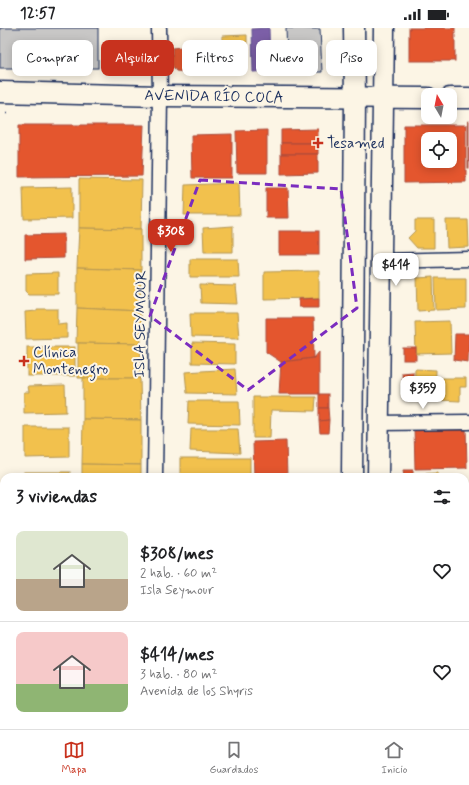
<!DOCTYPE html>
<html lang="es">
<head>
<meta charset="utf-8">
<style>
  :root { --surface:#fff; --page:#f6f6f6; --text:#202124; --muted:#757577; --line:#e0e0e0; --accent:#c8321e }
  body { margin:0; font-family:Mynerve,sans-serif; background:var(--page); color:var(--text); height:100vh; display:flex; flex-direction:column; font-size:15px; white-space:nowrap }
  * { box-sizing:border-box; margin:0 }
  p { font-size:13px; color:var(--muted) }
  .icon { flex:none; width:22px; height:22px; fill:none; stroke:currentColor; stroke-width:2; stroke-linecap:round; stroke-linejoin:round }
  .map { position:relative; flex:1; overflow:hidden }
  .side { position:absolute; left:0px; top:445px; width:469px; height:256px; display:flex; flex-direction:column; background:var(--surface); border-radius:12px 12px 0 0; box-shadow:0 2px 10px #0003 }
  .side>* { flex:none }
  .top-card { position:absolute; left:12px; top:12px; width:445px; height:36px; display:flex; gap:8px }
  .needle { width:26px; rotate:350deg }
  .tools { position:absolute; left:421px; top:60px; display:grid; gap:8px }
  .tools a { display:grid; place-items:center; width:36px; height:36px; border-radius:8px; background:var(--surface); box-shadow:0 2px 10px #0003; font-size:20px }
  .price { position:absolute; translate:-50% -34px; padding:0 9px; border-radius:8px; background:#fff; color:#222; font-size:13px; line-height:26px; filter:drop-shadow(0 1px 2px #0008) }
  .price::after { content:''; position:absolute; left:50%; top:24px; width:12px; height:9px; margin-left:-6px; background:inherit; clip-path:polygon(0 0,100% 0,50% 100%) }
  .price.on { background:var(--accent); color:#fff }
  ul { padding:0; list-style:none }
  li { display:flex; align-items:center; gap:12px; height:100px; padding:0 16px }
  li+li { border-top:1px solid var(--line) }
  li span { display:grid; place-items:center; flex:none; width:112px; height:80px; border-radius:8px; color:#555 }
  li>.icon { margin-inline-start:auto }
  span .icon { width:48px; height:48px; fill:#fffc; stroke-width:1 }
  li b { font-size:17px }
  h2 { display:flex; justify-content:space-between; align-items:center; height:48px; padding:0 16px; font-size:17px }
  .pill { padding:0 14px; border-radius:8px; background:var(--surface); box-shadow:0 2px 10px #0003; font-size:14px; line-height:36px }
  .pill.on { background:var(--accent); color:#fff }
  .status { display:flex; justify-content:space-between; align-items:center; height:28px; padding:0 20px; background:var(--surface); direction:ltr }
  .status svg { height:11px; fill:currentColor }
  .menu { display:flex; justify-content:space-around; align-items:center; height:56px; border-top:1px solid var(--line); background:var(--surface); font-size:11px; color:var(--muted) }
  .menu a { display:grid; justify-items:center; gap:2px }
  .menu .on { color:var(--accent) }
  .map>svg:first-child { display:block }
</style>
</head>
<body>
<div class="status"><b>12:57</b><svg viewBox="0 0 49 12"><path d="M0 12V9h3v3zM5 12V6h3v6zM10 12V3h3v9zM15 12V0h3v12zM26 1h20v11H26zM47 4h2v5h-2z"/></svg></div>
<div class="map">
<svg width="469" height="701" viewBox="0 0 469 701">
  <rect width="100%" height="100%" fill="#fcf5e5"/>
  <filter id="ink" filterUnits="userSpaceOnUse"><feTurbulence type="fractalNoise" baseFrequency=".025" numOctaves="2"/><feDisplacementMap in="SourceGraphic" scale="8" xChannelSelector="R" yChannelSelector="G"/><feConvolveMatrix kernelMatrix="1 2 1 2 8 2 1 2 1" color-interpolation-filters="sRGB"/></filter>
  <g filter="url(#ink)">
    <g fill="#f2c14e" stroke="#b29553">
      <polygon points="247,7 247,29 242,34 222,34 222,8"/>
      <polygon points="79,151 142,152 141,201 79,200"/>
      <polygon points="239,155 240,187 184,187 185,157"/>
      <polygon points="72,159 72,190 24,191 23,160"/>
      <polygon points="415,192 434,192 434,220 417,220 408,210 415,203"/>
      <polygon points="446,192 468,192 469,219 447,220"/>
      <polygon points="233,198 233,224 204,224 203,200"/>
      <polygon points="79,200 141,201 141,242 77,240"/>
      <polygon points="190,231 238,231 239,249 190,249"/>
      <polygon points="77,240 141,242 140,283 77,280"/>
      <polygon points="319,243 319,270 264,271 264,244"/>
      <polygon points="58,245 58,266 29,266 26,263 26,246"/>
      <polygon points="433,249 434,282 418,283 417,250"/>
      <polygon points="435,250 466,250 466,281 436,282"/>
      <polygon points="200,257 236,258 238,276 201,275"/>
      <polygon points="77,280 140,283 141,316 76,315"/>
      <polygon points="36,281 58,281 58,296 67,295 67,310 26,311 25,284 36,283"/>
      <polygon points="190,285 237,285 239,310 191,309"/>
      <polygon points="450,293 451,325 416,326 415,294"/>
      <polygon points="78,315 141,316 140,350 78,350"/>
      <polygon points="192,315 235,316 235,336 192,335"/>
      <rect x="27" y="319" width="48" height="29"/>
      <polygon points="235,341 237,366 187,365 185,344"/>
      <polygon points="415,341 436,342 435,373 414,372"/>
      <polygon points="83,350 140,350 141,392 83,391"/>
      <polygon points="438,350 466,350 466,359 460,359 460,373 437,372"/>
      <polygon points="65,357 66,384 24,385 24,364 29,364 28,358"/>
      <polygon points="253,369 316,369 315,383 271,382 270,410 253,410"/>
      <polygon points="189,373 239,373 240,397 188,396"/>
      <polygon points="83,391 141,392 141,437 82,436"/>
      <polygon points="25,399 69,399 69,429 25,430"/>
      <polygon points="191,401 238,401 240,425 190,423"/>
      <rect x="180" y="430" width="70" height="19"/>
      <polygon points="82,436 141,437 141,449 82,449"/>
      <rect x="24" y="444" width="46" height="5"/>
      <polygon points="438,445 438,449 416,449 416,446"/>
      <rect x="465" y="554" width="4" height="35"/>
    </g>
    <g fill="#e4572e" stroke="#a84b3c" fill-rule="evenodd">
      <rect x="409" y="0" width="46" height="33"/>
      <polygon points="182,19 182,32 187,34 186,44 176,43 172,37 172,20"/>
      <polygon points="272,29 283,29 283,44 273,44"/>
      <polygon points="187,34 197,34 197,44 186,44"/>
      <polygon points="283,34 294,34 295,44 283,44"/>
      <rect x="468" y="93" width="1" height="47"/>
      <polygon points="19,97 144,97 142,148 19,149"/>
      <path d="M404 97H466V154L404 155ZM428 111H450V133H428Z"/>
      <polygon points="318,101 318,115 281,115 281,102"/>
      <polygon points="267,102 267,145 237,145 236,103"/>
      <polygon points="232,106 232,150 192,150 191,107"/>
      <rect x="281" y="115" width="37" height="11"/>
      <polygon points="281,126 318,126 318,145 281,146"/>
      <polygon points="266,160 288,160 289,190 266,190"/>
      <rect x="279" y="203" width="40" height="24"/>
      <polygon points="64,206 64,230 25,231 25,207"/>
      <polygon points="319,270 319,279 299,279 299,271"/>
      <polygon points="266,290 313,290 314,330 281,334 266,324"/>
      <polygon points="455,306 469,306 468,334 454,332"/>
      <rect x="403" y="320" width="13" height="12"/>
      <polygon points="319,324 319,366 279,366 281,334 314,330"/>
      <polygon points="413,344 413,358 403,358 402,345"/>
      <rect x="319" y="366" width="9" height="14"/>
      <polygon points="319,380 328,380 329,392 319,393"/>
      <polygon points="329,392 328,405 320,405 319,393"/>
      <polygon points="466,399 467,440 415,441 414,400"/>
      <polygon points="286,413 287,449 254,449 253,414"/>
      <polygon points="403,442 413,442 413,449 404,449"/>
    </g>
    <polygon fill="#7b5ea7" stroke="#5e5091" points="269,0 270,43 253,44 252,1"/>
    <g fill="#c8c7c6" stroke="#1b2f5e">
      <rect x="0" y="0" width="98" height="40"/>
      <polygon points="286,0 320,1 322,44 295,44 294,34 287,30"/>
    </g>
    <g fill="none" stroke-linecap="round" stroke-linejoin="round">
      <defs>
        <g id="street">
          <polyline points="381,233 469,231"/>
          <polyline points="378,395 469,394"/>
          <polyline points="155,449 160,68 159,0"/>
          <polyline points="465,542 469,542"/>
          <polyline points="153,697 153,701"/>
        </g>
        <g id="secondary">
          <polyline points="0,64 160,68 428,70"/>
          <polyline points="450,70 469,70"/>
          <polyline points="352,449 355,70 354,0"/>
          <polyline points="378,449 384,0"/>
          <polyline points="415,697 469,698"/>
          <polyline points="322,701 340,697"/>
          <polyline points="376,701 376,697"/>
        </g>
      </defs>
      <use href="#street" stroke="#1b2f5e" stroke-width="17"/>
      <use href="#secondary" stroke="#1b2f5e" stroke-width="23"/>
      <g stroke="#1b2f5e" stroke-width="2.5" stroke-dasharray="1 3" stroke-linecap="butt">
        <polyline points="6,85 9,85"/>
        <polyline points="10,700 10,698"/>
      </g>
      <use href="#street" stroke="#fcf5e5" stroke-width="14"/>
      <use href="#secondary" stroke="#fcf5e5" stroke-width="20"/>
    </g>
  </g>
  <path fill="none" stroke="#7b2cbf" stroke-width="3" stroke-dasharray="8 5" stroke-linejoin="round" d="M200 152 341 161 357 280 248 362 150 288Z"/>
  <g fill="#c8321e" stroke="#fcf5e5" stroke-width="1.5">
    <path d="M316 109h4v4h4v4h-4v4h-4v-4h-4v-4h4z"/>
    <path d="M22 327h4v4h4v4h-4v4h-4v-4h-4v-4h4z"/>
  </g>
  <g text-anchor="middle" stroke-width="4" stroke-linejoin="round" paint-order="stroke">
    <g font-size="15" fill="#1b2f5e" stroke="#fcf5e5">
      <text transform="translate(214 68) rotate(1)" y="5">AVENIDA RÍO COCA</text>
      <text transform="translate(140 296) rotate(-89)" y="5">ISLA SEYMOUR</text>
    </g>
    <g font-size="15" fill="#1b2f5e" stroke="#fcf5e5" text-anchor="start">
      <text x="327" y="120">Tesamed</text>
      <text x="33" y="329">Clínica<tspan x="33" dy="17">Montenegro</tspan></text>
    </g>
  </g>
</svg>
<div class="tools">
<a><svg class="needle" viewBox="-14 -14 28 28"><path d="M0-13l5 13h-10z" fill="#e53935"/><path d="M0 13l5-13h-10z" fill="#757577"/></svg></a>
<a><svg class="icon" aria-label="locate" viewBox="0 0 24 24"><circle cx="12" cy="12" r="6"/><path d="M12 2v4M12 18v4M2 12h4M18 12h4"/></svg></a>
</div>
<b class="price on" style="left:171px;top:225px">$308</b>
<b class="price" style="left:396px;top:259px">$414</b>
<b class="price" style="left:423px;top:382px">$359</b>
<div class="top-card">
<a class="pill">Comprar</a>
<a class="pill on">Alquilar</a>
<a class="pill">Filtros</a>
<a class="pill">Nuevo</a>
<a class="pill">Piso</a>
</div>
<section class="side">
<h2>3 viviendas<svg class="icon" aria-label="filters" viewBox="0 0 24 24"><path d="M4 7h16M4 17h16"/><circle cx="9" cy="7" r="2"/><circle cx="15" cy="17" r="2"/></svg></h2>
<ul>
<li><span style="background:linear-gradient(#dfe7d0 60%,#b9a48a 0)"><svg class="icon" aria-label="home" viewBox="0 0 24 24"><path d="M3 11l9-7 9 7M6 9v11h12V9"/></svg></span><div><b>$308/mes</b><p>2 hab. · 60 m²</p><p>Isla Seymour</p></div><svg class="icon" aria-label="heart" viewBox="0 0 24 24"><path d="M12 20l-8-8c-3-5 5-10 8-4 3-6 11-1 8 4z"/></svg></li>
<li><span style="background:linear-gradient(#f6c9c9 65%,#8fb573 0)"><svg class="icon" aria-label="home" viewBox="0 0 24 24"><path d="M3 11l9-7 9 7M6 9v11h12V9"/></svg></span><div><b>$414/mes</b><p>3 hab. · 80 m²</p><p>Avenida de los Shyris</p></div><svg class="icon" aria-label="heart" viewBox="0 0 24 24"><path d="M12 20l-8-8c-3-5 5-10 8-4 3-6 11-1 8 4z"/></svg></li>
</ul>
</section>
</div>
<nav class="menu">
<a class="on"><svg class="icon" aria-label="map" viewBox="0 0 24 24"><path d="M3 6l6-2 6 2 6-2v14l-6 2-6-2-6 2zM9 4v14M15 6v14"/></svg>Mapa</a>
<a><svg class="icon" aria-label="saved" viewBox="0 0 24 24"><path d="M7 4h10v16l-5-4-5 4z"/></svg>Guardados</a>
<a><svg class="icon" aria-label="home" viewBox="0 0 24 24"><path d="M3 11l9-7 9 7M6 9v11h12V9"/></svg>Inicio</a>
</nav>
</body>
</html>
